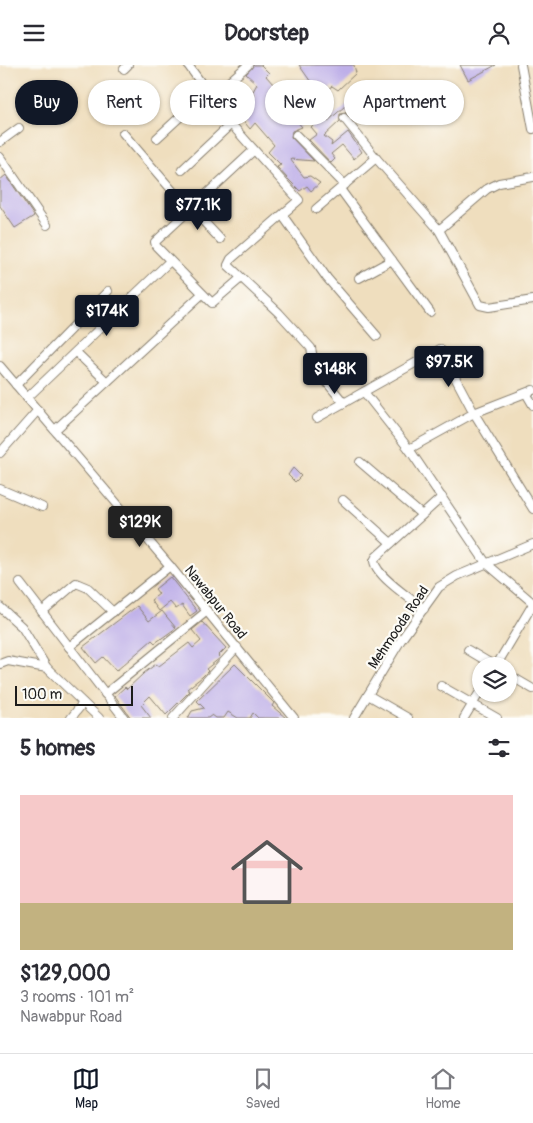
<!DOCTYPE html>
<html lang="en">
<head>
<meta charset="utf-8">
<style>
  :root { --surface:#fff; --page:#f2f2f3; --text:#2b2b33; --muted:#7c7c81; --line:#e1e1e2; --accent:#111827 }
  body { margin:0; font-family:Pangolin,sans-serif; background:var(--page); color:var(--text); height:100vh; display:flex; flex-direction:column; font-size:19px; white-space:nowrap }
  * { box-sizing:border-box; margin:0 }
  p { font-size:16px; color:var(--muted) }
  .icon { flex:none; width:28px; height:28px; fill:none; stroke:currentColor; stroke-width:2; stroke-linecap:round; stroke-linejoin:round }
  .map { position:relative; height:653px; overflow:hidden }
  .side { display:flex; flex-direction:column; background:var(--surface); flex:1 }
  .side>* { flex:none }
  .top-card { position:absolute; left:15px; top:15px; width:504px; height:45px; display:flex; gap:10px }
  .tools { position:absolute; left:472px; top:592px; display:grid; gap:10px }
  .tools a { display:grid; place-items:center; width:45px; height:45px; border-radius:50%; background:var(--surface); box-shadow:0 1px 4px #0004; font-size:25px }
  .scale { position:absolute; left:15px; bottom:12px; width:118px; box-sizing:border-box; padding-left:5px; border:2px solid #1c1c1c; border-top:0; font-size:14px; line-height:18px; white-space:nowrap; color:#1c1c1c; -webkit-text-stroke:4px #fdfcf7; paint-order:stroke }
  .price { position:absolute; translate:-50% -42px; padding:0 11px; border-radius:5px; background:var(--accent); color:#fff; font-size:16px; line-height:32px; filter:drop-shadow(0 1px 2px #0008) }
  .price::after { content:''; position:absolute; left:50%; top:30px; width:15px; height:11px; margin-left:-8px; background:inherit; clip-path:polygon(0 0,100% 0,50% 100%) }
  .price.on { background:#222; color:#fff }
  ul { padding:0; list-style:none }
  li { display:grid; align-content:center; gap:10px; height:265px; padding:0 20px }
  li+li { border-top:1px solid var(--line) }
  li span { display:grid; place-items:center; height:155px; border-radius:0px; color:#555 }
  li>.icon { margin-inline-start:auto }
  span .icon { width:90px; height:90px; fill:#fffc; stroke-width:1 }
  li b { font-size:21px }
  h2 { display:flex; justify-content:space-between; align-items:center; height:60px; padding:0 20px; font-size:21px }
  .pill { padding:0 18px; border-radius:22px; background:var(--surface); box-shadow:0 1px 4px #0004; font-size:18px; line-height:45px }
  .pill.on { background:var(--accent); color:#fff }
  header { display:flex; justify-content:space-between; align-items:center; height:65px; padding:0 20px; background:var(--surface); font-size:22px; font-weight:700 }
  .menu { display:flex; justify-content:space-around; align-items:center; height:70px; border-top:1px solid var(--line); background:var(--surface); font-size:14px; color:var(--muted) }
  .menu a { display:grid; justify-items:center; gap:2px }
  .menu .on { color:var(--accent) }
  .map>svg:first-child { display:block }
</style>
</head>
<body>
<header><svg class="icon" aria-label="menu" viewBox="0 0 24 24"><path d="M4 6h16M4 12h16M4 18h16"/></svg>Doorstep<svg class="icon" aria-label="person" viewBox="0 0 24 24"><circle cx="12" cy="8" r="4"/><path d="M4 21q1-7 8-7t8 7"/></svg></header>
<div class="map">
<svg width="533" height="653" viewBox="0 0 533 653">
  <rect width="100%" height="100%" fill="#fdfcf7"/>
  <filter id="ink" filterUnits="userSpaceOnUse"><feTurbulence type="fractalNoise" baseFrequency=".02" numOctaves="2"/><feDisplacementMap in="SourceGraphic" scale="10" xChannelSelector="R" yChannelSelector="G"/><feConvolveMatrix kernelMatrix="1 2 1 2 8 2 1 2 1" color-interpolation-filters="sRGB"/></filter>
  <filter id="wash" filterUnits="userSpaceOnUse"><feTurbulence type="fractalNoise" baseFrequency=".0096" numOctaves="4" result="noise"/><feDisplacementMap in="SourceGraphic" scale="20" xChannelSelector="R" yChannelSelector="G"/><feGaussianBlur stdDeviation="1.12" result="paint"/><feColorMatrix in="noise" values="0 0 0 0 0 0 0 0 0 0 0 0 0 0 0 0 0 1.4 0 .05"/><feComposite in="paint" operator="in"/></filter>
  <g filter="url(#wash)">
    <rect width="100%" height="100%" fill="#efdebe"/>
    <g id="blocks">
      <g fill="#beafe8">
        <polygon points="254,0 261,0 269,8 266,11 289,37 284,41 302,62 292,66 291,72 314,96 290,94 304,112 310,111 320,118 311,126 307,121 300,126 287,113 277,102 281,100 268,87 274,80 255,58 250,64 237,48 241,44 232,36 237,31 245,40 255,31 252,28 257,19 246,9"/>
        <polygon points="299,0 354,0 356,8 338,25 332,21 320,30"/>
        <polygon points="460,0 496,0 468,15"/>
        <polygon points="353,34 346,48 340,49 340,56 324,71 332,77 331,81 348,67 362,87 354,94 342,80 331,89 335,94 331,98 309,75 317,69 311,62 324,50 328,56"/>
        <polygon points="6,110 34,151 15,163 0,141 0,115"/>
        <polygon points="293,403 301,411 295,417 288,410"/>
        <polygon points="170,512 197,546 190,551 182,540 176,544 170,537 159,546 151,535 159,529 155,524"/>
        <polygon points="137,541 149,556 162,546 176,563 155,578 152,575 116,606 103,592 96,598 83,582"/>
        <polygon points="202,557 226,583 218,591 220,593 206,604 208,606 202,612 187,624 190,626 166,650 150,631 141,640 151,653 131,653 115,631 125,622 127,624 144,608 156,599 159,601 189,578 193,583 201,576 192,565"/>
        <polygon points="235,599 274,638 272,641 286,653 258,653 253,648 250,653 238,653 228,647 224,653 216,653 212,650 208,653 188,653 192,646 204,643 197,636"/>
      </g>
    </g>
  </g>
  <g filter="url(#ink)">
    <use href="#blocks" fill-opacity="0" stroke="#867d6d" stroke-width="1"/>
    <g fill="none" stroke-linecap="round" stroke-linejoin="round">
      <defs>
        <g id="minor">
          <polyline points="188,0 231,59 299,135 231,194 228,200 279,248 311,283 315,303 344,338"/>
          <polyline points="521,0 533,64"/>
          <polyline points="124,4 128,0"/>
          <polyline points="211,33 248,0"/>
          <polyline points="344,53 376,93 439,165 480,240 489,242 533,235"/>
          <polyline points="123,68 189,145"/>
          <polyline points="296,70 345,120"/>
          <polyline points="157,73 207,27"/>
          <polyline points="0,77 19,63"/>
          <polyline points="0,92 47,160"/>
          <polyline points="182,105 231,59"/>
          <polyline points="340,124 430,247"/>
          <polyline points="191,143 220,174"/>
          <polyline points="316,144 376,93"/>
          <polyline points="283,151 327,213 377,271"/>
          <polyline points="439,165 487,124 499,118 533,112"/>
          <polyline points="241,213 212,238 156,181 155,177 254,85"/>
          <polyline points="359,213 392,195"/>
          <polyline points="76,287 107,317"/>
          <polyline points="0,301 170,501 294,653"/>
          <polyline points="16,320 108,226"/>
          <polyline points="364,327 409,384 486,498 533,538"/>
          <polyline points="526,328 533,340"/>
          <polyline points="27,333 170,196"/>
          <polyline points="317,353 440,284 474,348 533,444"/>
          <polyline points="55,365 202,229"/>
          <polyline points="409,384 474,348 533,325"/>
          <polyline points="0,388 38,345"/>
          <polyline points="360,397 422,450"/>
          <polyline points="0,424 42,442"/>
          <polyline points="343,435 391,478"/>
          <polyline points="20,518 124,653"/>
          <polyline points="0,542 22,562 47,603 99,653"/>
          <path d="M424 544C411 534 376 511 374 496L376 492 442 432"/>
          <polyline points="42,547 76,518 88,523 113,547"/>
          <polyline points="69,582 170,501"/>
          <polyline points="468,585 495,601"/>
          <polyline points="0,599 8,596 47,603"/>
          <polyline points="496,601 533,539"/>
          <polyline points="509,610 533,624"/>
          <polyline points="441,621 497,653"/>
          <polyline points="105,629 207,546"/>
          <polyline points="368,630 408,653"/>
          <polyline points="71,653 83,638"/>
          <polyline points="173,653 237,582"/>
          <polyline points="354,653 401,575 439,522 457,511 533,479"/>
          <polyline points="464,653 481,625"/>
        </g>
      </defs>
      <use href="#minor" stroke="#867d6d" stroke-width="10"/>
      <use href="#minor" stroke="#fff" stroke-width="8"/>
    </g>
  </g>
  <g text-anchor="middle" stroke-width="4.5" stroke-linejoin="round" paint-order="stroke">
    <g font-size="14" fill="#1c1c1c" stroke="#fdfcf7">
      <text transform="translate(216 537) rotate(51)" y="5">Nawabpur Road</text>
      <text transform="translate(398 562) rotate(-56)" y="5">Mehmooda Road</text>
    </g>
  </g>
</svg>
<div class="tools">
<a><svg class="icon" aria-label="layers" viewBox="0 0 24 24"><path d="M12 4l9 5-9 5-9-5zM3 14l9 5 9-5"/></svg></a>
</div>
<div class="scale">100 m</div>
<b class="price" style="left:198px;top:166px">$77.1K</b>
<b class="price" style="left:107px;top:272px">$174K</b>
<b class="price" style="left:449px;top:323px">$97.5K</b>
<b class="price" style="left:335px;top:330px">$148K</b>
<b class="price on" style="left:140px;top:483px">$129K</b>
<div class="top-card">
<a class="pill on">Buy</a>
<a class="pill">Rent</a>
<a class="pill">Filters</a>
<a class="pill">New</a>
<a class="pill">Apartment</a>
</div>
</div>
<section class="side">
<h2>5 homes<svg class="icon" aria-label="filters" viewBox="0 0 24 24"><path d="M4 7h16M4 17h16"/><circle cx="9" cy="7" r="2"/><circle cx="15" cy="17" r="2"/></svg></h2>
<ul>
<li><span style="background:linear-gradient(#f6c9c9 70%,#c2b280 0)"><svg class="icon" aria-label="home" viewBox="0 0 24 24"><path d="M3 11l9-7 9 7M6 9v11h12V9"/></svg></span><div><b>$129,000</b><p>3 rooms · 101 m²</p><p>Nawabpur Road</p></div></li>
</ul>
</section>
<nav class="menu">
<a class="on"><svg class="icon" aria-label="map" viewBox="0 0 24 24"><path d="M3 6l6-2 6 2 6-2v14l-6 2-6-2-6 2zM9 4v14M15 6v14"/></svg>Map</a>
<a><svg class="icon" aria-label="saved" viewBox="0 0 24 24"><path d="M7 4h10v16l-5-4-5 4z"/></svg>Saved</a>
<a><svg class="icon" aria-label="home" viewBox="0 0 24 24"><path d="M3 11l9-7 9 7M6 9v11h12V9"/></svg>Home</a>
</nav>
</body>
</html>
